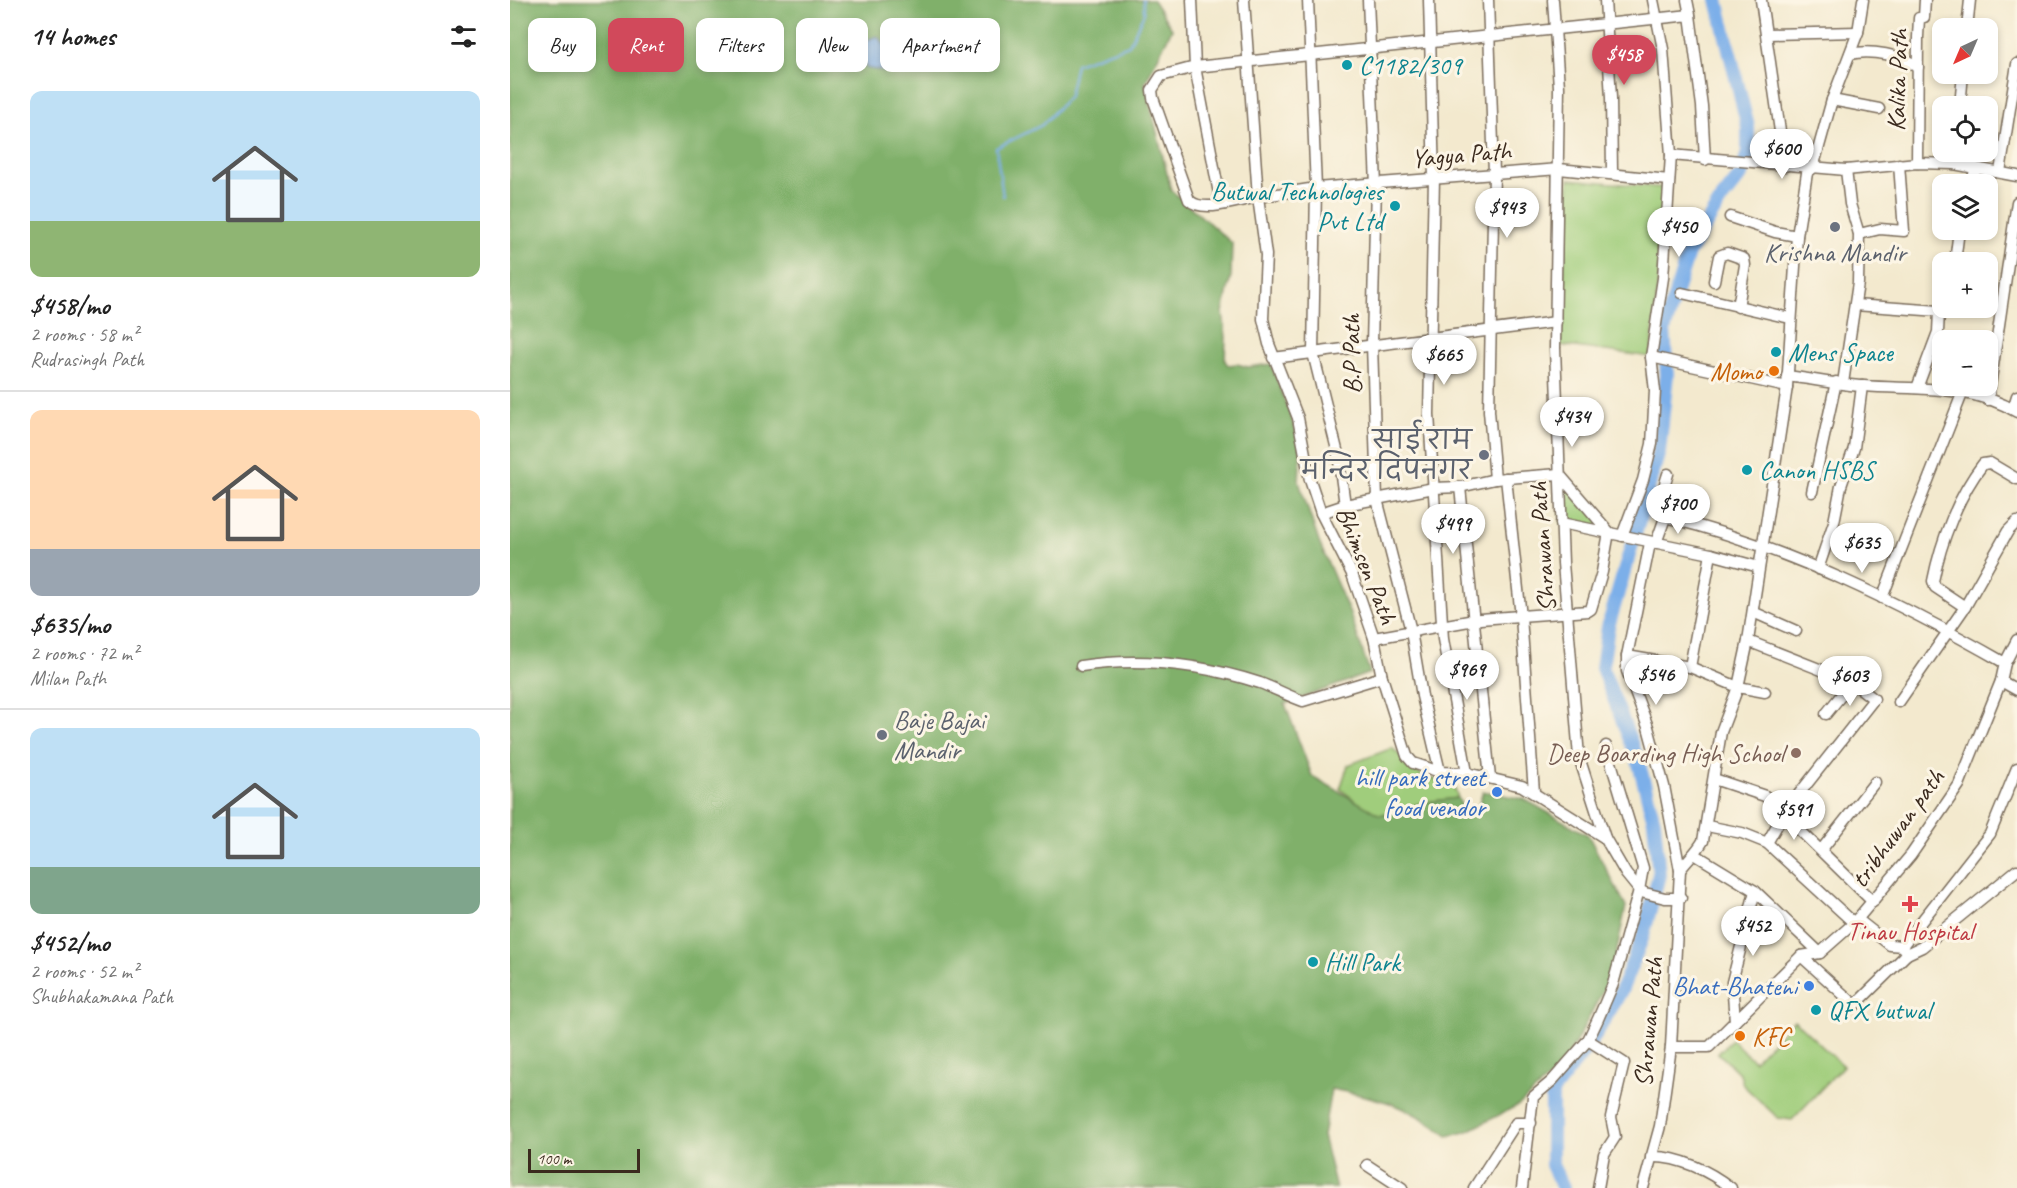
<!DOCTYPE html>
<html lang="en">
<head>
<meta charset="utf-8">
<style>
  :root { --surface:#fff; --page:#f6f6f6; --text:#222; --muted:#767676; --line:#e0e0e0; --accent:#d1495b }
  body { margin:0; font-family:Caveat,"Playpen Sans Deva",sans-serif; background:var(--page); color:var(--text); height:100vh; display:flex; flex-direction:column; font-size:22px; white-space:nowrap }
  * { box-sizing:border-box; margin:0 }
  p { font-size:20px; color:var(--muted) }
  .icon { flex:none; width:33px; height:33px; fill:none; stroke:currentColor; stroke-width:2; stroke-linecap:round; stroke-linejoin:round }
  .map { position:relative; flex:1; overflow:hidden }
  .drawer { display:flex; flex-direction:column; background:var(--surface); width:510px }
  .drawer>* { flex:none }
  .banner { position:absolute; left:18px; top:18px; width:570px; height:54px; display:flex; gap:12px }
  .needle { width:39px; rotate:224deg }
  .buttons { position:absolute; left:1422px; top:18px; display:grid; gap:12px }
  .buttons a { display:grid; place-items:center; width:66px; height:66px; border-radius:12px; background:var(--surface); box-shadow:0 3px 9px #0003; font-size:30px }
  .scale { position:absolute; left:18px; bottom:15px; width:112px; box-sizing:border-box; padding-left:6px; border:3px solid #3b2a1e; border-top:0; font-size:16px; line-height:21px; white-space:nowrap; color:#3b2a1e; -webkit-text-stroke:4px #fcf5e5; paint-order:stroke }
  .price { position:absolute; translate:-50% -51px; padding:0 14px; border-radius:21px; background:#fff; color:#222; font-size:20px; line-height:39px; filter:drop-shadow(0 2px 3px #0008) }
  .price::after { content:''; position:absolute; left:50%; top:36px; width:18px; height:14px; margin-left:-9px; background:inherit; clip-path:polygon(0 0,100% 0,50% 100%) }
  .price.on { background:var(--accent); color:#fff }
  ul { padding:0; list-style:none }
  li { display:grid; align-content:center; gap:12px; height:318px; padding:0 30px }
  li+li { border-top:2px solid var(--line) }
  li span { display:grid; place-items:center; height:186px; border-radius:12px; color:#555 }
  li>.icon { margin-inline-start:auto }
  span .icon { width:108px; height:108px; fill:#fffc; stroke-width:1 }
  li b { font-size:26px }
  h2 { display:flex; justify-content:space-between; align-items:center; height:72px; padding:0 30px; font-size:26px }
  .pill { padding:0 21px; border-radius:12px; background:var(--surface); box-shadow:0 3px 9px #0003; font-size:21px; line-height:54px }
  .pill.on { background:var(--accent); color:#fff }
  main { display:flex; flex:1; min-height:0 }
  .map>svg:first-child { display:block }
</style>
</head>
<body>
<main>
<section class="drawer">
<h2>14 homes<svg class="icon" aria-label="filters" viewBox="0 0 24 24"><path d="M4 7h16M4 17h16"/><circle cx="9" cy="7" r="2"/><circle cx="15" cy="17" r="2"/></svg></h2>
<ul>
<li><span style="background:linear-gradient(#bfe0f5 70%,#8fb573 0)"><svg class="icon" aria-label="home" viewBox="0 0 24 24"><path d="M3 11l9-7 9 7M6 9v11h12V9"/></svg></span><div><b>$458/mo</b><p>2 rooms · 58 m²</p><p>Rudrasingh Path</p></div></li>
<li><span style="background:linear-gradient(#ffd9b3 75%,#9aa5b1 0)"><svg class="icon" aria-label="home" viewBox="0 0 24 24"><path d="M3 11l9-7 9 7M6 9v11h12V9"/></svg></span><div><b>$635/mo</b><p>2 rooms · 72 m²</p><p>Milan Path</p></div></li>
<li><span style="background:linear-gradient(#bfe0f5 75%,#7fa58c 0)"><svg class="icon" aria-label="home" viewBox="0 0 24 24"><path d="M3 11l9-7 9 7M6 9v11h12V9"/></svg></span><div><b>$452/mo</b><p>2 rooms · 52 m²</p><p>Shubhakamana Path</p></div></li>
</ul>
</section>
<div class="map">
<svg width="1507" height="1188" viewBox="0 0 1507 1188">
  <rect width="100%" height="100%" fill="#fcf5e5"/>
  <filter id="ink" filterUnits="userSpaceOnUse"><feTurbulence type="fractalNoise" baseFrequency=".0167" numOctaves="2"/><feDisplacementMap in="SourceGraphic" scale="12" xChannelSelector="R" yChannelSelector="G"/><feConvolveMatrix kernelMatrix="1 2 1 2 8 2 1 2 1" color-interpolation-filters="sRGB"/></filter>
  <filter id="wash" filterUnits="userSpaceOnUse"><feTurbulence type="fractalNoise" baseFrequency=".008" numOctaves="4" result="noise"/><feDisplacementMap in="SourceGraphic" scale="24" xChannelSelector="R" yChannelSelector="G"/><feGaussianBlur stdDeviation="1.35" result="paint"/><feColorMatrix in="noise" values="0 0 0 0 0 0 0 0 0 0 0 0 0 0 0 0 0 1.4 0 .05"/><feComposite in="paint" operator="in"/></filter>
  <g filter="url(#wash)">
    <rect width="100%" height="100%" fill="#f3e9ce"/>
    <g fill="#a0cd7b" stroke="#6e7c4c" stroke-width="1.5">
      <polygon points="1059,179 1156,188 1141,357 1050,345"/>
      <polygon points="1049,474 1102,533 1051,523"/>
      <polygon points="882,748 915,778 942,781 948,798 916,802 870,815 861,812 830,789 838,765"/>
      <polygon points="1284,1020 1333,1066 1282,1120 1268,1118 1233,1085 1230,1074 1208,1053 1222,1040 1244,1061"/>
    </g>
    <path fill="#80b06b" stroke="#5e6d44" stroke-width="1.5" d="M0 0H643L662 29 635 83 661 190 722 243 721 276 713 312 716 337 715 361 718 365 727 364 738 367 761 364 791 444 789 482 809 542 840 614 860 673 775 704 802 776 870 815 916 802 948 798 955 813 966 814 973 791 1014 799 1078 835 1116 906 1102 974 1053 1066 1009 1105 956 1132 938 1136C898 1105 870 1098 821 1089L813 1136 826 1188H0Z"/>
    <polygon fill="#7bafe9" stroke="#5b6c84" stroke-width="1.5" points="367,36 382,54 382,67 377,72 356,68 353,56 355,41"/>
    <g fill="none" stroke-linecap="round" stroke-linejoin="round">
      <polyline stroke="#7bafe9" stroke-width="2" points="493,196 486,148 532,125 559,96 566,64 619,45 634,13 633,0"/>
      <polyline stroke="#7bafe9" stroke-width="14" points="1053,1188 1042,1165 1042,1092 1081,1042 1111,991 1133,936 1149,875 1144,821 1128,760 1092,668 1098,627 1149,451 1157,374 1154,331 1178,253 1211,200 1231,175 1238,152 1238,127 1207,0"/>
    </g>
  </g>
  <g filter="url(#ink)">
    <g fill="none" stroke-linecap="round" stroke-linejoin="round">
      <defs>
        <g id="minor">
          <path d="M682 0 685 67 651 76 642 90 643 98 679 200C693 214 730 200 748 197L756 255 753 319 759 344 788 418 800 480 811 513 842 574 864 638 872 677 897 756 903 763 930 772 957 773 1012 786 1095 838"/>
          <polyline points="734,0 748,197 806,188 1049,169 1159,180"/>
          <polyline points="798,0 806,188 803,353 828,454 835,505"/>
          <polyline points="858,0 866,185 862,344 867,499 901,631 912,696 930,772"/>
          <polyline points="919,0 924,178 919,414 933,639 957,773"/>
          <polyline points="978,0 984,173 979,411 985,479"/>
          <polyline points="1043,0 1049,87 1045,348 1053,563 1069,757 1095,838 1116,874 1129,890 1135,893 1155,898 1171,898"/>
          <polyline points="1095,0 1101,98 1102,172"/>
          <polyline points="1143,0 1153,49 1161,155 1336,170 1407,163 1444,164 1507,176"/>
          <polyline points="1177,0 1180,15"/>
          <polyline points="1251,0 1275,166"/>
          <polyline points="1457,28 1460,0"/>
          <polyline points="1257,34 1348,32"/>
          <path d="M1340 54C1360 49 1392 55 1408 67"/>
          <polyline points="1322,100 1369,109"/>
          <polyline points="1450,106 1453,74"/>
          <polyline points="1407,163 1408,37 1409,18 1414,17 1415,0"/>
          <polyline points="1444,164 1446,152"/>
          <polyline points="1490,172 1507,64"/>
          <polyline points="1461,184 1466,168"/>
          <polyline points="711,204 685,67 1180,15 1192,106 1195,160"/>
          <polyline points="1220,217 1265,232 1287,236"/>
          <polyline points="1349,234 1370,229 1394,231 1389,164"/>
          <polyline points="1445,262 1449,230"/>
          <polyline points="1204,281 1209,256 1217,253 1234,259 1235,265 1228,307"/>
          <polyline points="1172,293 1280,318"/>
          <polyline points="1345,305 1429,311 1428,332 1407,388"/>
          <polyline points="1141,357 1277,387"/>
          <polyline points="763,358 1046,322"/>
          <path d="M1277 376C1303 379 1329 385 1354 386 1405 390 1462 384 1507 412"/>
          <polyline points="1333,383 1348,283 1349,234 1340,204 1336,170"/>
          <polyline points="1478,400 1507,202"/>
          <polyline points="1503,409 1507,396"/>
          <path d="M1158 474C1154 487 1146 507 1159 518 1277 547 1390 603 1495 663"/>
          <polyline points="996,478 1011,617 1024,792"/>
          <polyline points="950,487 980,778"/>
          <polyline points="1302,492 1326,382"/>
          <polyline points="811,513 835,505 924,488 950,487 985,479 1049,474 1099,532 1092,572 1081,609 1078,611 970,619 864,638"/>
          <polyline points="1051,523 1201,554 1249,567"/>
          <polyline points="1112,536 1133,480 1142,444 1145,391 1141,357 1153,278 1161,155"/>
          <polyline points="1146,543 1156,515"/>
          <polyline points="1308,569 1324,522 1331,486 1344,448 1352,386"/>
          <polyline points="1372,598 1452,394"/>
          <path d="M1455 607 1425 587 1423 581C1431 541 1448 496 1473 464L1480 463 1507 479"/>
          <polyline points="1243,612 1286,631"/>
          <polyline points="1238,641 1342,682 1364,699 1274,813 1257,843"/>
          <polyline points="1117,656 1180,667 1228,687 1255,692"/>
          <path d="M571 666C630 657 693 665 750 683 764 688 778 696 793 701L872 677"/>
          <polyline points="1180,667 1201,554"/>
          <polyline points="1491,681 1507,690"/>
          <polyline points="1389,702 1455,607 1498,531 1507,522"/>
          <polyline points="1316,714 1342,682"/>
          <polyline points="1204,779 1255,796 1363,902"/>
          <polyline points="1197,826 1232,833 1257,843 1344,923"/>
          <polyline points="1312,849 1365,782"/>
          <polyline points="1186,855 1245,891 1310,953"/>
          <path d="M1170 870C1178 859 1186 853 1193 841L1211 732 1228 687 1238 641 1277 387 1287 236 1297 173 1303 168 1322 100 1348 32 1353 0"/>
          <polyline points="1347,919 1380,945 1392,946"/>
          <polyline points="1397,954 1412,947 1507,870"/>
          <polyline points="1291,956 1345,1005 1397,954 1392,946 1480,834 1507,768"/>
          <polyline points="1225,1021 1222,982 1245,891"/>
          <polyline points="1078,1040 1114,1063 1101,1117 1105,1137 1094,1154 1088,1188"/>
          <polyline points="1161,1047 1199,1047 1291,956 1310,953 1344,923 1401,855 1449,785 1491,681 1495,663 1507,640"/>
          <path d="M1141 1157C1169 1156 1199 1171 1221 1188"/>
          <polyline points="857,1165 892,1188"/>
          <polyline points="964,1188 1006,1123 1021,1123"/>
          <polyline points="1012,1188 1023,1097 1042,1081 1078,1040 1088,1019 1103,984 1129,890 1133,868 1096,746"/>
          <polyline points="1133,1188 1150,1126 1161,1047 1170,870 1154,786 1138,727 1117,671 1117,656 1140,543"/>
        </g>
      </defs>
      <use href="#minor" stroke="#7b6d5c" stroke-width="13"/>
      <use href="#minor" stroke="#fff" stroke-width="10"/>
    </g>
  </g>
  <g fill="#0f9aa8" stroke="#fcf5e5" stroke-width="2">
    <circle cx="837" cy="65" r="6"/>
    <circle cx="885" cy="206" r="6"/>
    <circle cx="1266" cy="352" r="6"/>
    <circle cx="1237" cy="470" r="6"/>
    <circle cx="803" cy="962" r="6"/>
    <circle cx="1306" cy="1010" r="6"/>
  </g>
  <g fill="#6b7280" stroke="#fcf5e5" stroke-width="2">
    <circle cx="1325" cy="227" r="6"/>
    <circle cx="974" cy="455" r="6"/>
    <circle cx="372" cy="735" r="6"/>
  </g>
  <g fill="#e8710a" stroke="#fcf5e5" stroke-width="2">
    <circle cx="1264" cy="371" r="6"/>
    <circle cx="1230" cy="1036" r="6"/>
  </g>
  <circle fill="#8d6e63" stroke="#fcf5e5" stroke-width="2" cx="1286" cy="753" r="6"/>
  <g fill="#3f7fe0" stroke="#fcf5e5" stroke-width="2">
    <circle cx="987" cy="792" r="6"/>
    <circle cx="1299" cy="986" r="6"/>
  </g>
  <path fill="#e0444e" stroke="#fcf5e5" stroke-width="2" d="M1397 895h6v6h6v6h-6v6h-6v-6h-6v-6h6z"/>
  <g text-anchor="middle" stroke-width="6" stroke-linejoin="round" paint-order="stroke">
    <g font-size="26" fill="#0d838f" stroke="#fcf5e5" text-anchor="start">
      <text x="849" y="74">C1182/309</text>
      <text x="873" y="200" text-anchor="end">Butwal Technologies<tspan x="873" dy="30">Pvt Ltd</tspan></text>
      <text x="1278" y="361">Mens Space</text>
      <text x="1249" y="479">Canon HSBS</text>
      <text x="815" y="971">Hill Park</text>
      <text x="1318" y="1019">QFX butwal</text>
    </g>
    <g font-size="26" fill="#3b2a1e" stroke="#fcf5e5">
      <text transform="translate(1387 80) rotate(-88)" y="9">Kalika Path</text>
      <text transform="translate(951 154) rotate(-5)" y="9">Yagya Path</text>
      <text transform="translate(841 354) rotate(-91)" y="9">B.P Path</text>
      <text transform="translate(1032 547) rotate(-94)" y="9">Shrawan Path</text>
      <text transform="translate(857 565) rotate(68)" y="9">Bhimsen Path</text>
      <text transform="translate(1387 828) rotate(-54)" y="9">tribhuwan path</text>
      <text transform="translate(1138 1022) rotate(-85)" y="9">Shrawan Path</text>
    </g>
    <g font-size="26" fill="#5b616d" stroke="#fcf5e5">
      <text x="1325" y="261">Krishna Mandir</text>
      <text x="962" y="449" text-anchor="end">साई राम<tspan x="962" dy="30">मन्दिर दिपनगर</tspan></text>
      <text x="384" y="729" text-anchor="start">Baje Bajai<tspan x="384" dy="30">Mandir</tspan></text>
    </g>
    <g font-size="26" fill="#c56008" stroke="#fcf5e5" text-anchor="end">
      <text x="1252" y="380">Momo</text>
      <text x="1242" y="1045" text-anchor="start">KFC</text>
    </g>
    <g font-size="26" fill="#785e54" stroke="#fcf5e5" text-anchor="end">
      <text x="1274" y="762">Deep Boarding High School</text>
    </g>
    <g font-size="26" fill="#366cbe" stroke="#fcf5e5" text-anchor="end">
      <text x="975" y="786">hill park street<tspan x="975" dy="30">food vendor</tspan></text>
      <text x="1287" y="995">Bhat-Bhateni</text>
    </g>
    <g font-size="26" fill="#be3a42" stroke="#fcf5e5">
      <text x="1400" y="940">Tinau Hospital</text>
    </g>
  </g>
</svg>
<div class="buttons">
<a><svg class="needle" viewBox="-14 -14 28 28"><path d="M0-13l5 13h-10z" fill="#e53935"/><path d="M0 13l5-13h-10z" fill="#767676"/></svg></a>
<a><svg class="icon" aria-label="locate" viewBox="0 0 24 24"><circle cx="12" cy="12" r="6"/><path d="M12 2v4M12 18v4M2 12h4M18 12h4"/></svg></a>
<a><svg class="icon" aria-label="layers" viewBox="0 0 24 24"><path d="M12 4l9 5-9 5-9-5zM3 14l9 5 9-5"/></svg></a>
<a>+</a>
<a>−</a>
</div>
<div class="scale">100 m</div>
<b class="price on" style="left:1114px;top:86px">$458</b>
<b class="price" style="left:1272px;top:180px">$600</b>
<b class="price" style="left:997px;top:239px">$943</b>
<b class="price" style="left:1169px;top:258px">$450</b>
<b class="price" style="left:934px;top:386px">$665</b>
<b class="price" style="left:1062px;top:448px">$434</b>
<b class="price" style="left:1168px;top:535px">$700</b>
<b class="price" style="left:943px;top:555px">$499</b>
<b class="price" style="left:1352px;top:574px">$635</b>
<b class="price" style="left:957px;top:701px">$969</b>
<b class="price" style="left:1146px;top:706px">$546</b>
<b class="price" style="left:1340px;top:707px">$603</b>
<b class="price" style="left:1284px;top:841px">$591</b>
<b class="price" style="left:1243px;top:957px">$452</b>
<div class="banner">
<a class="pill">Buy</a>
<a class="pill on">Rent</a>
<a class="pill">Filters</a>
<a class="pill">New</a>
<a class="pill">Apartment</a>
</div>
</div>
</main>
</body>
</html>
